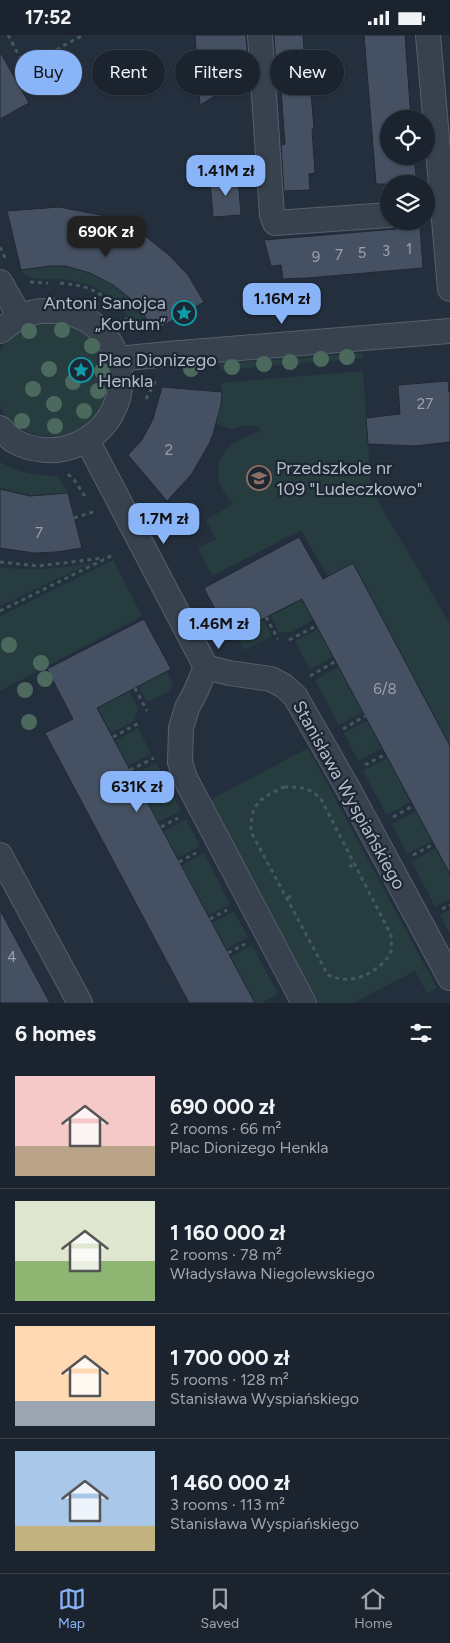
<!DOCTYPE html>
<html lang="en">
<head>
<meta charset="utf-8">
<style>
  :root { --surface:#1b232e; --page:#282f3a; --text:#f1f3f6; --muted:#a0a4aa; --line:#39404a; --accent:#8ab4f8 }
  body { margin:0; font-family:Figtree,sans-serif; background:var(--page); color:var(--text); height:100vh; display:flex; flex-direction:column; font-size:19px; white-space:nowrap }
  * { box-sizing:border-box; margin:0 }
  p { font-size:16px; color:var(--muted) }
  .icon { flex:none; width:28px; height:28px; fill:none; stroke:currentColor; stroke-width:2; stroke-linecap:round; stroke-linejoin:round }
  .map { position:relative; height:968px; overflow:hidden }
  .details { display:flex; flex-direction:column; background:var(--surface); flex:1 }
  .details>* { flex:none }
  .guide { position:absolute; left:15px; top:15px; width:420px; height:45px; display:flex; gap:10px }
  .buttons { position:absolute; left:380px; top:75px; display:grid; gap:10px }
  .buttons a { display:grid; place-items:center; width:55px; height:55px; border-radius:50%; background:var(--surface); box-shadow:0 1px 4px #0004,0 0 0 1px var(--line); font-size:25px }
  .price { position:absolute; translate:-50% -42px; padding:0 11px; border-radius:10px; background:var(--accent); color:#111; font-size:16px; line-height:32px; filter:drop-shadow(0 1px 2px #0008) }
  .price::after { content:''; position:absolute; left:50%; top:30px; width:15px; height:11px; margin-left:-8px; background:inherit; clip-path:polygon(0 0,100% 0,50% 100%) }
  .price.current { background:#222; color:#fff }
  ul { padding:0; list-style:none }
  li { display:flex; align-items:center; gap:15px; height:125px; padding:0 15px }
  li+li { border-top:1px solid var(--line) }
  li span { display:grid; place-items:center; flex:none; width:140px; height:100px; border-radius:0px; color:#555 }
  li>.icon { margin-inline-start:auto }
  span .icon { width:60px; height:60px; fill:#fffc; stroke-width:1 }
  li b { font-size:21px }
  h2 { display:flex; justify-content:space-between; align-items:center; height:60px; padding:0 15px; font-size:21px }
  .chip { padding:0 18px; border-radius:22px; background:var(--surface); box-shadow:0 1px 4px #0004,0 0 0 1px var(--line); font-size:18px; line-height:45px }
  .chip.current { background:var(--accent); color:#111 }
  .status { display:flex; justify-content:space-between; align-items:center; height:35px; padding:0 25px; background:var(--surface); direction:ltr }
  .status svg { height:14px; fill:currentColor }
  .dock { display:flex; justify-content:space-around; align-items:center; height:70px; border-top:1px solid var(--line); background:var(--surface); font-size:14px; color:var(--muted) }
  .dock a { display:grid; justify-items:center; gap:2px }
  .dock .current { color:var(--accent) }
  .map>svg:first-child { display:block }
</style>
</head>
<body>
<div class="status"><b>17:52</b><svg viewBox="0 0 49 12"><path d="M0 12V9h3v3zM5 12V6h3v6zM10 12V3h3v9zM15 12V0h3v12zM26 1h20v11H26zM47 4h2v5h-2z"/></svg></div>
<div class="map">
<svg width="450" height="968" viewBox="0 0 450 968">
  <rect width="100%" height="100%" fill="#242f3e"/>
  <g fill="#263c3f">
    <path d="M51 231C85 232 118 247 139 273 145 280 149 289 154 296L145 297C121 278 112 254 79 247 73 246 66 244 60 244 47 243 29 248 21 235Z"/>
    <path d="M55 286C67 289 77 291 87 298 119 321 113 373 82 393 73 399 62 401 52 401 41 402 29 399 20 392 12 387 2 380 0 370 0 357 0 331 0 317 11 295 32 288 55 286Z"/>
    <polygon points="363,318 363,323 221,335 220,329"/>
    <path d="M363 336 371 454 450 589V711L353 528 328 542 301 495 212 541 198 513 216 504 206 485 233 469C203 436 221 406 260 397L259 391H243L231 394 216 389 222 357 221 348Z"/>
    <path d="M0 427C19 438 37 441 58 441L68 458 30 461 0 453Z"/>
    <polygon points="113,525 142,581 0,656 0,581"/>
    <path d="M91 528 0 571V532C31 537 61 533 91 528Z"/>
    <polygon points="302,564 313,585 292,597 279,597 270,580"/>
    <polygon points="262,584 272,601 244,615 234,598"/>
    <polygon points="318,594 333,622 310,635 295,606"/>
    <polygon points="338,632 363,677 339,690 315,645"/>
    <polygon points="166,636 173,649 169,656 147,667 138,651"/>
    <polygon points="129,656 138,673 134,686 111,698 97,673"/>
    <polygon points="367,686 382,713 358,726 344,698"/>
    <polygon points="138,693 151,719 128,731 115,706"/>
    <polygon points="308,713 437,953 427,958 415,936 353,968 319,968 210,765"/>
    <polygon points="387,723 411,767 387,780 363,736"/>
    <polygon points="156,728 181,776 158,787 133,740"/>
    <polygon points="416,776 432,806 407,819 392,789"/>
    <polygon points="186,784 200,811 177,823 163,797"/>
    <polygon points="436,813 450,840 450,864 435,872 412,827"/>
    <polygon points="204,818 230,869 208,881 181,831"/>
    <polygon points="450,875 450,899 440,880"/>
    <polygon points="234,876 248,902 226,914 212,888"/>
    <polygon points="252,910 278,959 262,968 255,968 230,922"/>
  </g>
  <g fill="#455162" stroke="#1f2835">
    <polygon points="195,0 246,0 250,56 218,59 200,70"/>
    <polygon points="274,0 303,0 306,47 310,47 314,93 312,94 315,138 309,139 310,155 284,156 281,110 285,109 281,54 277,54"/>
    <polygon points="364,0 405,0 411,84 389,84 389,121 414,121 417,149 376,149"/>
    <polygon points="0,17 29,68 0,84"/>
    <polygon points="238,142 241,180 213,182 210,145"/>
    <polygon points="59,172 106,181 126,189 140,197 169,220 188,240 204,267 154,296 141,275 131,264 113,250 90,238 65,231 51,231 21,235 7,176"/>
    <polygon points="420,192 423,233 307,243 283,244 281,230 271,231 264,205"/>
    <polygon points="448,346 449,357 450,357 450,407 415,411 368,409 366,383 400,379 398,350"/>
    <polygon points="162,352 222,357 221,370 213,399 209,409 191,440 167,466 128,420 142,405 153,384"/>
    <polygon points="0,454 30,461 68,458 82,513 56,517 34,518 0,513"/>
    <polygon points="299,502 323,544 353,528 450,711 450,839 302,564 229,601 204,553"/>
    <polygon points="144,584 171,634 97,673 255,968 189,968 45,698 73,684 47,634"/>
    <polygon points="0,875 50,968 0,968"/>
  </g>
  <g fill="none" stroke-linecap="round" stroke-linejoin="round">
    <defs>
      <g id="street">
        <polyline points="260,0 272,180 275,188 389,180"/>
        <polyline points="428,0 450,254"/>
        <polyline points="0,247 20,282"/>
        <path d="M0 296C6 292 12 286 19 283 30 276 44 275 56 276 130 281 146 383 73 411 55 418 32 416 14 406 9 403 5 397 0 393"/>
        <polyline points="118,324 168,319 450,296"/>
        <polyline points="87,405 206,632"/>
        <polyline points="0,820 80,968"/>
        <polyline points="304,968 185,743 180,727 181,693 187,673 196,656 206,632 229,638 271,644 284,651 295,661 346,750 450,943"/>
      </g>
    </defs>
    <use href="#street" stroke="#565f6c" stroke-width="26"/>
    <g stroke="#44595c" stroke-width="3" stroke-dasharray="4 4" stroke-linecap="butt">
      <polyline points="8,0 25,32 83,0"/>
      <polyline points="0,212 5,223"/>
      <polyline points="30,247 48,248"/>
      <path d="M60 248C83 250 98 254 114 271"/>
      <polyline points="125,283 138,296"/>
      <polyline points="146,364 156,345"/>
      <polyline points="68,439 75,446 84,460 88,458"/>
      <polyline points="74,483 93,477"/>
      <polyline points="0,527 38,531 104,523"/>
      <polyline points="0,576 115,519"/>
      <polyline points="266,582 278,604"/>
      <polyline points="289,605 316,591"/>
      <polyline points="310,641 336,626"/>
      <polyline points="135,653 147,676"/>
      <polyline points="343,694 365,681"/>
      <polyline points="113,702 139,688"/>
      <polyline points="365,730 386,719"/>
      <polyline points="130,735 154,723"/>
      <path d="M284 752C300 752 309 752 321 764L391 900C391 905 392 911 391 916 385 932 361 946 343 944 338 944 333 942 328 940L251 797C250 769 260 763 284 752Z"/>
      <polyline points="393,782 413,771"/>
      <polyline points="161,792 178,783"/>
      <polyline points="413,820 434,809"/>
      <polyline points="179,827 196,818"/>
      <polyline points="349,832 354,829"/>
      <polyline points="287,863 291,861"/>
      <polyline points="442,874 450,870"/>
      <polyline points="210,884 227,875"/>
      <polyline points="228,918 245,909"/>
    </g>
    <use href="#street" stroke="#38414e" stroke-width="24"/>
  </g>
  <g fill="#4b6a5d">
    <circle cx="62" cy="295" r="8"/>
    <circle cx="29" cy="296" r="8"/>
    <circle cx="92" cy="311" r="8"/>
    <circle cx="347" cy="322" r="8"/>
    <circle cx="321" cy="324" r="8"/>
    <circle cx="290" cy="327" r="8"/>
    <circle cx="264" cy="329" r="8"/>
    <circle cx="232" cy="332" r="8"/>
    <circle cx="49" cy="334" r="8"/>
    <circle cx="191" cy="334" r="8"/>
    <circle cx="102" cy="336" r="8"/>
    <circle cx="73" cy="347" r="8"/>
    <circle cx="33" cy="354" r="8"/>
    <circle cx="98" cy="356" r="8"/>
    <circle cx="54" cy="369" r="8"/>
    <circle cx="84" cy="376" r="8"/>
    <circle cx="22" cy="386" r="8"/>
    <circle cx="55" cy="391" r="8"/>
    <circle cx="9" cy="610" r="8"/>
    <circle cx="41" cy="628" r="8"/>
    <circle cx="45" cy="644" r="8"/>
    <circle cx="25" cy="655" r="8"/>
    <circle cx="29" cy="687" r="8"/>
  </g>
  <defs>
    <symbol id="sight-ring" viewBox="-11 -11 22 22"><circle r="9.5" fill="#1d2633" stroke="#0f9aa8" stroke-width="1.5"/><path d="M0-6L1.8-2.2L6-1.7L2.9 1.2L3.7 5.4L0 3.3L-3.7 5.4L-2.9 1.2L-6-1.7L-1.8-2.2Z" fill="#0f9aa8"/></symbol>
    <symbol id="school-ring" viewBox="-11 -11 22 22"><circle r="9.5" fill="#1d2633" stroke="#8d6e63" stroke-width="1.5"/><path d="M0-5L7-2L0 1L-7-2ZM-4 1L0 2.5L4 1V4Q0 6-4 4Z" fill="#8d6e63"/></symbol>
  </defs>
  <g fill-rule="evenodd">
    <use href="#sight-ring" x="170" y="264" width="28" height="28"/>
    <use href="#sight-ring" x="67" y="321" width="28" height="28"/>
    <use href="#school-ring" x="245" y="429" width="28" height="28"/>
  </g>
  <g text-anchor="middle" stroke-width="4.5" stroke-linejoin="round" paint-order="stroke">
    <g font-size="15" fill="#98a1af">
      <text x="409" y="219">1</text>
      <text x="386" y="221">3</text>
      <text x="362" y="223">5</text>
      <text x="339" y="225">7</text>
      <text x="316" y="227">9</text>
      <text x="425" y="374">27</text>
      <text x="169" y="420">2</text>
      <text x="39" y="503">7</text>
      <text x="385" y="659">6/8</text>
      <text x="12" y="927">4</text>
    </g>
    <g font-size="18" fill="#b4bcc9" stroke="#1d2633" text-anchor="start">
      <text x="166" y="274" text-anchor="end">Antoni Sanojca<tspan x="166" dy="21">„Kortum”</tspan></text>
      <text x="98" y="331">Plac Dionizego<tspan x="98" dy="21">Henkla</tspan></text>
      <text x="276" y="439">Przedszkole nr<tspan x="276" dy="21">109 "Ludeczkowo"</tspan></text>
    </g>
    <g font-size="18" fill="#b4bcc9" stroke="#1d2633">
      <text transform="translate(349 760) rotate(61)" y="6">Stanisława Wyspiańskiego</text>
    </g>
  </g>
</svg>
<div class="buttons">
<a><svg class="icon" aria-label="locate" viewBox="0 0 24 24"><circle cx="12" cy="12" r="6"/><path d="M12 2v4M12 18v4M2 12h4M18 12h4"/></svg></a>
<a><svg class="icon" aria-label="layers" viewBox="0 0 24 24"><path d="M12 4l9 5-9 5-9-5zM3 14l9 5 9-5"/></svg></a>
</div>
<b class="price" style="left:226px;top:162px">1.41M zł</b>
<b class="price current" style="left:106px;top:223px">690K zł</b>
<b class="price" style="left:282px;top:290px">1.16M zł</b>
<b class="price" style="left:164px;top:510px">1.7M zł</b>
<b class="price" style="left:219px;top:615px">1.46M zł</b>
<b class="price" style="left:137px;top:778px">631K zł</b>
<div class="guide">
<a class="chip current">Buy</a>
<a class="chip">Rent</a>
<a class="chip">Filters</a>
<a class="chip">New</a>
</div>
</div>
<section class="details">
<h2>6 homes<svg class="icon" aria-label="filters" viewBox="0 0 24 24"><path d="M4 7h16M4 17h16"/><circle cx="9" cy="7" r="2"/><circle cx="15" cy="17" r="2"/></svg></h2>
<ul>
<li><span style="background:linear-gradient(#f6c9c9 70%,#b9a48a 0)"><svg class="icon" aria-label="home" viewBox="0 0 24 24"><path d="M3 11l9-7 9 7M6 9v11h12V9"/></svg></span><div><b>690 000 zł</b><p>2 rooms · 66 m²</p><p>Plac Dionizego Henkla</p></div></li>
<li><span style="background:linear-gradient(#dfe7d0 60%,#8fb573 0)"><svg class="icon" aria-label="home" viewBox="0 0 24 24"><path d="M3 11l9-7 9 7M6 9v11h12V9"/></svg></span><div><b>1 160 000 zł</b><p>2 rooms · 78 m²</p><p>Władysława Niegolewskiego</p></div></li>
<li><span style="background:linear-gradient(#ffd9b3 75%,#9aa5b1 0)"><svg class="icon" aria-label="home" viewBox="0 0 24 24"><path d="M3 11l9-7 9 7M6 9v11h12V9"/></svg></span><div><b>1 700 000 zł</b><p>5 rooms · 128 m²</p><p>Stanisława Wyspiańskiego</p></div></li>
<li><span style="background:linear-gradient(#a9c7e8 75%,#c2b280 0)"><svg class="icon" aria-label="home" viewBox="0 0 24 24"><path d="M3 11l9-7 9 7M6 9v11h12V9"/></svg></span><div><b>1 460 000 zł</b><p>3 rooms · 113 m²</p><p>Stanisława Wyspiańskiego</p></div></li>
</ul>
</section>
<nav class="dock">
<a class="current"><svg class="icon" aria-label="map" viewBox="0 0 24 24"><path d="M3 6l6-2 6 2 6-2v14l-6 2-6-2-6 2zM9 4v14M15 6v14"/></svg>Map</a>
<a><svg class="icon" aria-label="saved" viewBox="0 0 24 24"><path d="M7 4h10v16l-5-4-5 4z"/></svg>Saved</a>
<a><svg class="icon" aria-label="home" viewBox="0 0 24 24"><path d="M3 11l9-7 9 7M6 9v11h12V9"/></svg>Home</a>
</nav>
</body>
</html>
